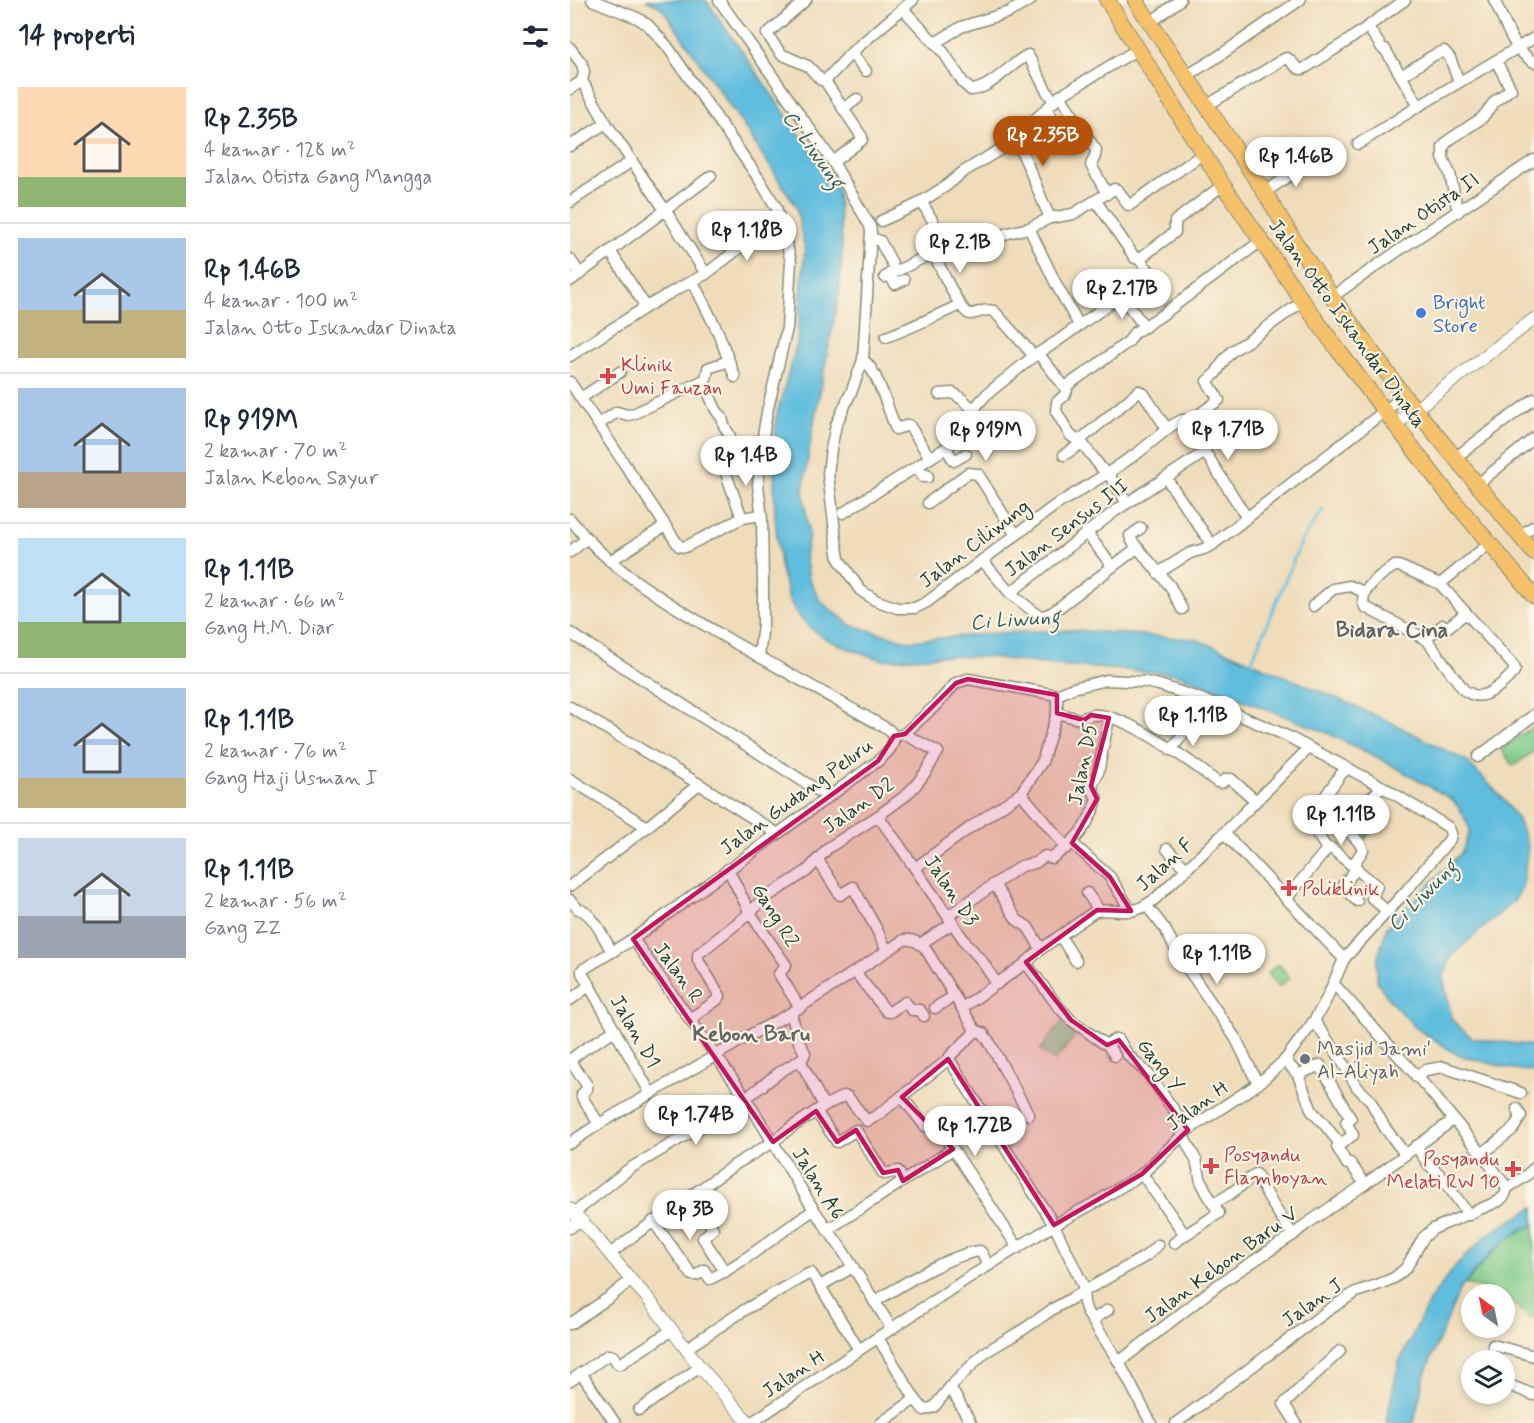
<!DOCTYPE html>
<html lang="id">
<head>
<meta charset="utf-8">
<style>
  :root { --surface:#fff; --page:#f2f2f3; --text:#1f2937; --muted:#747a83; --line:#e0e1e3; --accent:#b45309 }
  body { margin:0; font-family:Mynerve,sans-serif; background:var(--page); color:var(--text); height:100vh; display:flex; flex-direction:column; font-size:22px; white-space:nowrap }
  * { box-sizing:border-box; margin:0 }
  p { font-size:20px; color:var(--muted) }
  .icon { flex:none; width:33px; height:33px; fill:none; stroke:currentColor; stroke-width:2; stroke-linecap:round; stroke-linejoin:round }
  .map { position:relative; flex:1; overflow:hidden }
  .panel { display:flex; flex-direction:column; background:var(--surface); width:570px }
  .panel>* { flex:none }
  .needle { width:39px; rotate:327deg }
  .fabs { position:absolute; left:891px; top:1284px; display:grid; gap:12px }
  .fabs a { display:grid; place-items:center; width:54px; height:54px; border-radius:50%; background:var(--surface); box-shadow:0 3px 9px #0003; font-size:30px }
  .price { position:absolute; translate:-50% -51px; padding:0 14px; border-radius:21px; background:#fff; color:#222; font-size:20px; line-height:39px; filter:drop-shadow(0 2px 3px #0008) }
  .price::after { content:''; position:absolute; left:50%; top:36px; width:18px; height:14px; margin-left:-9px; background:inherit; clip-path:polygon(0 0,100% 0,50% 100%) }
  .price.current { background:var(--accent); color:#fff }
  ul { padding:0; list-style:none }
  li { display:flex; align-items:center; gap:18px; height:150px; padding:0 18px }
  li+li { border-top:2px solid var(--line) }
  li span { display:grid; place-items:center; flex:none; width:168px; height:120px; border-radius:0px; color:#555 }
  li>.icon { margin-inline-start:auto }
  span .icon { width:72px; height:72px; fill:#fffc; stroke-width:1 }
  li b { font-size:26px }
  h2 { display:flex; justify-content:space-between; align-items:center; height:72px; padding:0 18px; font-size:26px }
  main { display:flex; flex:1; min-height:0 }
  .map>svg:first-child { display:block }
</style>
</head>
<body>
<main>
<section class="panel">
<h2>14 properti<svg class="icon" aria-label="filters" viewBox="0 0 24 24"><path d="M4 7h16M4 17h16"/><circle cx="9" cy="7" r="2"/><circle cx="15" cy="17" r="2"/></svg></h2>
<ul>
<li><span style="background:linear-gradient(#ffd9b3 75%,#8fb573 0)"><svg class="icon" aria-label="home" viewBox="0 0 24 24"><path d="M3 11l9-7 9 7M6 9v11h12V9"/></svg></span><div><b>Rp 2.35B</b><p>4 kamar · 128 m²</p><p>Jalan Otista Gang Mangga</p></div></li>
<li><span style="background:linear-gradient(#a9c7e8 60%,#c2b280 0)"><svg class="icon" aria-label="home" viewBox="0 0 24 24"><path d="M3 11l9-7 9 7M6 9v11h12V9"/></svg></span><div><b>Rp 1.46B</b><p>4 kamar · 100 m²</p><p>Jalan Otto Iskandar Dinata</p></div></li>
<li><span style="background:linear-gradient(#a9c7e8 70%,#b9a48a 0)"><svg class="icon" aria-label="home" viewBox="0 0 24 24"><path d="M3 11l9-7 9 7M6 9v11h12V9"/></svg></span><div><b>Rp 919M</b><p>2 kamar · 70 m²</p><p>Jalan Kebon Sayur</p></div></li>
<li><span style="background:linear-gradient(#bfe0f5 70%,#8fb573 0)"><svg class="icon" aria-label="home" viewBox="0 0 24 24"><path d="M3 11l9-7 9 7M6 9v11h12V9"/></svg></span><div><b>Rp 1.11B</b><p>2 kamar · 66 m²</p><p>Gang H.M. Diar</p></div></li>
<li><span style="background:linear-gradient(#a9c7e8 75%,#c2b280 0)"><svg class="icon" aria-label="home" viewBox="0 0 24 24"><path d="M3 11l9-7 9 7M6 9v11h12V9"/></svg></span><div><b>Rp 1.11B</b><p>2 kamar · 76 m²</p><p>Gang Haji Usman I</p></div></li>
<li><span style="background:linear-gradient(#c9d6e8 65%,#9aa5b1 0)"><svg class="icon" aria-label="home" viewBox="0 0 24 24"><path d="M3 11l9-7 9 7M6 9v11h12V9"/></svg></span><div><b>Rp 1.11B</b><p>2 kamar · 56 m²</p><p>Gang ZZ</p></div></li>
</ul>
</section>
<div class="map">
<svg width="964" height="1423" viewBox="0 0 964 1423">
  <rect width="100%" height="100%" fill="#fcf5e5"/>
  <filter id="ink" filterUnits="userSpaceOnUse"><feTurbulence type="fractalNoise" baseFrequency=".0167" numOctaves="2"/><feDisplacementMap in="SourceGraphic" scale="12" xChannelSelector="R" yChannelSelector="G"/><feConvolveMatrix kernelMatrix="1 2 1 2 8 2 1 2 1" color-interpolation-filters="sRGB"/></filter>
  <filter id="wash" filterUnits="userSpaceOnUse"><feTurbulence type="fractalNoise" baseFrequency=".008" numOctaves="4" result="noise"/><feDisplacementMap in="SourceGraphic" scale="24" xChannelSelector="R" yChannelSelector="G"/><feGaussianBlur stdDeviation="1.35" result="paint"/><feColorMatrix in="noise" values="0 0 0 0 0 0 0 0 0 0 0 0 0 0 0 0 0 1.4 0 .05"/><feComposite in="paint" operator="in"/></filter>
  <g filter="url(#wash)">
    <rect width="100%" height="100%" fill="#efdcba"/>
    <g fill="#7eca88" stroke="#4e845e" stroke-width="1.5">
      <polygon points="964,726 964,751 943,766 931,749"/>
      <polygon points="805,797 820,808 795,839 780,827"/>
      <polygon points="709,964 720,978 708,987 697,973"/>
      <polygon points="495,1018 510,1029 485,1061 470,1050"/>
      <path d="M964 1225V1316L961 1319 935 1296 934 1294 895 1284C915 1260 935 1236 964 1225Z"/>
    </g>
    <g fill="#60bdde" stroke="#407d89" stroke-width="1.5">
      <polygon points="76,0 136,0 267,188 272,243 270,288 241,438 233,491 239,535 235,556 239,578 250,601 281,625 338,641 428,633 503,630 625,639 656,651 780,704 818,721 897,761 934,800 948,820 958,846 952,888 944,901 882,955 873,978 882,1020 902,1038 964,1046 964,1072 938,1068 888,1055 846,1028 821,1002 807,981 807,960 817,927 892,852 900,830 893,814 883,800 811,759 755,732 607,674 472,664 419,657 371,656 312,660 277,648 256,639 240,628 227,614 219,599 210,566 205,518 204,475 206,417 227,343 235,249 226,206 171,122 92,8"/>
      <polygon points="964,1207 964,1225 950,1230 920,1254 890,1289 854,1376 844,1423 816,1423 829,1362 860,1300 887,1264 918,1234"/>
    </g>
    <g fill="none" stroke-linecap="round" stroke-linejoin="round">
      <polyline stroke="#60bdde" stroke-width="3" points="680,665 732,540 753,510"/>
    </g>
  </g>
  <g filter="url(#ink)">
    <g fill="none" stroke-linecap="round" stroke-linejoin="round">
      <defs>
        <g id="minor">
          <polyline points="22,0 67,18 78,25 97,46 189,179 206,207 221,261 217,328 197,412 192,442 188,485 192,519 193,583 193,624 189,657"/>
          <polyline points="149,0 263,162 300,226 301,232 293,360 282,390 266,425 261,449 258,474 266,540 269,559 290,590 305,600 327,608 345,608 357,602 483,507 538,473 569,452 601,426 612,420 617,420 622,423 635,452 677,518"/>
          <polyline points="236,0 197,34 211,54 238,66 251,80 255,81 292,137 292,140 263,162"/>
          <path d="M924 0C935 21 942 50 964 62"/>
          <path d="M333 9 374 53 394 84 401 90C421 89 441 63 458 55L476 90 484 102"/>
          <polyline points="580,23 610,0"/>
          <polyline points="798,27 812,48 815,49 849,106"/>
          <polyline points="365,43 391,27 439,12 461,0"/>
          <polyline points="0,48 12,64 14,72 12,81 36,123 99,216 136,274"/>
          <polyline points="281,53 296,71"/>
          <polyline points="616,76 646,58 730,0"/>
          <polyline points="831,76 864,55 874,51 880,58 889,82"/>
          <polyline points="255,81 283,51 343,0"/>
          <polyline points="0,89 12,81"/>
          <polyline points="490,96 526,150 525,156 521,165 537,194"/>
          <path d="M636 106 714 59 717 58C724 62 726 72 735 68L776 42 835 0"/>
          <polyline points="273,109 287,99"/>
          <polyline points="476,109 495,136"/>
          <path d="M443 139 446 140C459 165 468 192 480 218"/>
          <polyline points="788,144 849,106 964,38"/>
          <polyline points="0,146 36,123"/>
          <polyline points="695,192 741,161"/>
          <polyline points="351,201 367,228 376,252"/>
          <polyline points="0,202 62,161"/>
          <polyline points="888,212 880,174 873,158 873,147 879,140 912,118 925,101 941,89 926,61"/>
          <polyline points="311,221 346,205 376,186 393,172 431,149 457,127 490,96 568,49"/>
          <polyline points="459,228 487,286 509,325"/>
          <polyline points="302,238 310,241 322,263"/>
          <path d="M365 257C370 266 391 314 400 314 408 314 413 308 424 311L464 356"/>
          <polyline points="0,259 10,274"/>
          <polyline points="569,259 605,232 605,221 653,185"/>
          <polyline points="320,273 322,279 325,284 334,280"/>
          <polyline points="315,277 359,255 365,257 384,249 410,244 438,233 459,228 480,218 503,214 544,189 548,190 558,205 560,205 634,153"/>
          <polyline points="0,281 141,176"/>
          <polyline points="123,282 148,332 165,377"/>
          <polyline points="551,296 575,327"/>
          <polyline points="762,297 822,255 964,160"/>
          <polyline points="76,307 107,289 136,274 200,224"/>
          <path d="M316 337C341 328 365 316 390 305"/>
          <polyline points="468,353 497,390 495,395 487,402 486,411 500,435 512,443 536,474"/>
          <polyline points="0,356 76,307 40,251"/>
          <path d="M293 360C307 368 319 413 326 429L339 425 360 458"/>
          <polyline points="133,381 146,410 152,418 154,426 159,434 164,449 150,457 172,518"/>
          <polyline points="0,382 109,546 115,547 172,518 191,515"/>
          <polyline points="495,387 528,364 559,341 564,333 592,315 691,241"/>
          <polyline points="369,394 383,393 392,399 405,411"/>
          <polyline points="11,398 50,372"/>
          <polyline points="620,421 649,400 637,381 646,373 654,360 662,351 681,339 733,301"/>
          <polyline points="29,424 47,412 58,415 63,414 136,379 138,368 159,361"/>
          <polyline points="509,441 569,391 574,394 597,429"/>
          <polyline points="376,448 384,461 396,454"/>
          <polyline points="171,450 174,460 184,458"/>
          <polyline points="494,455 512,443"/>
          <polyline points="886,457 964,399"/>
          <polyline points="347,466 353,477 357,474 358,477"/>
          <polyline points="538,473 557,503"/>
          <polyline points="596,478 642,545"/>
          <polyline points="908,484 964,438"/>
          <polyline points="358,503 398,473 408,474 446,535"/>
          <polyline points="273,513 376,448 405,423 407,418 405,411 407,405 417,394 464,356 486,342 580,275 580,272 569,259 565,258 526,201"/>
          <path d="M0 519C40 570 93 600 148 633 204 666 262 697 319 730L324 736"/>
          <polyline points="571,528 560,536 562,541 600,586 612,609"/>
          <polyline points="516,532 542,566"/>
          <polyline points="950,536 964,526"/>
          <polyline points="0,552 16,539"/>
          <polyline points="412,560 440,593 468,615 474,616 483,612 567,548"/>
          <polyline points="40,561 95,526"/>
          <path d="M825 566H829L870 584 943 665 945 669 943 673C935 682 917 699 904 695 903 695 895 691 894 690L857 640 795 607C786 591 813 573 825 566Z"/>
          <polyline points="588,573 620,553 634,549 642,545 834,396"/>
          <polyline points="870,584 919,544"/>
          <polyline points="440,593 545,511 635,452"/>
          <polyline points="743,606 763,589 780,586 794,592"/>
          <polyline points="0,633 258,797"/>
          <polyline points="855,639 873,625 878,627 896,613"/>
          <polyline points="0,707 129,784 208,834"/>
          <path d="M487 713 509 719C514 719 517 716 522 715 552 711 623 763 647 782L651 783 656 779H661L686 801"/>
          <polyline points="330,735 334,734 365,706 386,683 398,679 487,695"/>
          <polyline points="601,750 625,718"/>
          <polyline points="908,757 964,715"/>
          <polyline points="0,779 77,827"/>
          <polyline points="451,793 497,848"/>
          <polyline points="308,816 329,845 396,943 412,961 427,984"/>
          <polyline points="654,833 774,959"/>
          <polyline points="502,843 540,877 561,911"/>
          <polyline points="597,849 616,869"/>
          <polyline points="757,849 761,848 807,886 802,898 817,911"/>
          <polyline points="248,860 270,895 283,887 306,928 317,951"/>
          <path d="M783 865 793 850C789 838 781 837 777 828L796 802 813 787"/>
          <polyline points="345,868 401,827 451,793 472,762 487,713 487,695"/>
          <polyline points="158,869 180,913 216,965 209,974 230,1008"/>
          <polyline points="424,884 447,920 458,927 471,949"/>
          <polyline points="0,886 77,827 129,784"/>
          <polyline points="517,893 529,910"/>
          <polyline points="716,899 757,849 741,824 744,820 748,820 754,815 750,808 755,803 754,798 771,774 777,769"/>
          <path d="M0 900 8 909C23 912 34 939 42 952"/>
          <polyline points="787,901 780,894 780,890 773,885 787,868"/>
          <polyline points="576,905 595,929 609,956 666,1039 688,1084"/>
          <path d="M378 916 451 866 465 863 475 856 482 858C506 841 518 827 527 799L522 788V785L528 773 539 718"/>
          <polyline points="490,936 506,961"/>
          <polyline points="63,939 176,1098 244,1210 271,1248 322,1329"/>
          <polyline points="350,944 383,923"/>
          <polyline points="456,963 487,1005 501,1020 533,1043 537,1044"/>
          <polyline points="285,972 317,1012 320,1012 335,1002 342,1010 350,1010 354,1016"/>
          <polyline points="0,1000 20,985"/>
          <polyline points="365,1008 384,996"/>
          <path d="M392 1008 456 963 471 949 524 912C534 908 547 912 558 911 568 911 577 905 585 899L654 833 739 748"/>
          <polyline points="120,1019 147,1000 150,996 128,960 128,954 180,913 192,900 237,871 258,848 308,816 335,796 345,786 355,773 368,752 334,734"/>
          <polyline points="744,1021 769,1056 787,1087 800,1100 815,1128 835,1154"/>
          <polyline points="404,1030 413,1033 420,1043 459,1115"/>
          <polyline points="537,1044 546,1039 549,1040 558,1055 579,1075 618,1130"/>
          <polyline points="537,1044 545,1056"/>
          <polyline points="379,1059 484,1225 513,1285 514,1303 517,1312 549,1362 581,1423"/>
          <polyline points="0,1060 13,1050 45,1030"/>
          <polyline points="230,1060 254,1106"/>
          <polyline points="715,1060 728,1075 750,1065 781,1119 776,1122 783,1135 767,1147 777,1164 780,1163 795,1184"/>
          <polyline points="0,1061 17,1085 17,1089 12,1094 12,1097 29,1124"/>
          <polyline points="728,1075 742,1111 754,1124 770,1144"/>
          <polyline points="846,1076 856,1070 873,1067 951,1093"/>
          <path d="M81 1094 12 973V970L63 939 308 761C316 754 324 747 324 736"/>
          <polyline points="332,1097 355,1126 368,1130 373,1134 448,1248"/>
          <polyline points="246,1111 267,1142 286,1130 313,1173 314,1174 328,1171 333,1181"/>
          <path d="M0 1143 29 1124 182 1034 221 1013 334 940C343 939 348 942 355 948L404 1028 403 1034 380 1056 379 1059 308 1115 297 1121 278 1097 274 1096 254 1106 219 1129 203 1142 166 1164 63 1236 40 1254"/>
          <polyline points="846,1146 858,1164 870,1175 899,1215"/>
          <polyline points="912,1154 943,1129 951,1116 947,1109"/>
          <polyline points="572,1174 615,1235 649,1213 637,1193 631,1181 626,1160 613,1136"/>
          <polyline points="937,1188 956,1176 964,1168"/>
          <polyline points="123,1194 143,1229 133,1238 155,1272"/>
          <polyline points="643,1204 660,1194 686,1174 703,1205 723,1235"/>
          <polyline points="4,1213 59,1169 147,1117 176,1098 210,1072 233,1058 235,1053 229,1042 221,1013"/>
          <path d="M83 1221 122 1275H127L134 1270 140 1279C178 1261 209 1232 244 1210"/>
          <polyline points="0,1228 10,1220"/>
          <polyline points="257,1230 383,1149"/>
          <polyline points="604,1243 615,1235"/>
          <polyline points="283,1267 250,1286 289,1350"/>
          <path d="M304 1302C332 1285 378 1255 410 1251L412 1253 418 1266"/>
          <polyline points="522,1320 538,1310"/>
          <polyline points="0,1324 40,1297 61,1280"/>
          <polyline points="308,1338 345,1399 354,1410 364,1407 380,1387 414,1353 454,1329 483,1309 576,1256 588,1245"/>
          <polyline points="923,1345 964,1356"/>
          <polyline points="117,1348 176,1309 238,1274 241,1273 250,1286"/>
          <polyline points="549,1362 649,1284 723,1235 735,1225 795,1184 883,1120"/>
          <polyline points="11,1373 45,1423"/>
          <polyline points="0,1381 38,1355 43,1356 48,1364 50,1364 102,1330"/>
          <polyline points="934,1383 964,1395"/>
          <polyline points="380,1387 401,1423"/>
          <polyline points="69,1410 130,1367"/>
          <polyline points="181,1423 289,1350 398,1278 484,1225 528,1201 572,1174 618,1130 688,1084 715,1060 744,1021 756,1000 774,959 836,891 880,839 881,833 878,827 813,787 715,735 631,699 589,685 575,682 537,680 503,688 487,695"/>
          <polyline points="311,1423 345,1399"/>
          <polyline points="606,1423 760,1309 786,1292 807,1285 824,1278 836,1268 853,1238 863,1229 929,1201 935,1195 937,1188 912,1154 861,1092 764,984"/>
          <polyline points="726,1423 714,1404 770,1351"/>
        </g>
        <g id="tertiary">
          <polyline points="826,424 964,319"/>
          <polyline points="0,1209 21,1231 61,1280 76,1296 130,1367 179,1423"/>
        </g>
        <g id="primary">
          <polyline points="537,0 653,185 736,306 768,350 878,494 964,596"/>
          <polyline points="565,0 692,188 725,242 762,297 834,396 964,553"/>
        </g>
      </defs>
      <use href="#minor" stroke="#878c77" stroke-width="13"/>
      <use href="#tertiary" stroke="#878c77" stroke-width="14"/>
      <use href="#primary" stroke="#878c77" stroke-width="17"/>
      <use href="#minor" stroke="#fff" stroke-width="10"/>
      <use href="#tertiary" stroke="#fff" stroke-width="12"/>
      <use href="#primary" stroke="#f5c16b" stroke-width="15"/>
    </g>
  </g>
  <path fill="#c2185b" fill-opacity="0.2" stroke="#c2185b" stroke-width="4.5" stroke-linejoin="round" d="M398 679 487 695V713L514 720 521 715 539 718 521 786 527 799 502 843 540 877 561 911 527 910 456 962 501 1020 537 1045 549 1040 618 1130 572 1174 484 1225 378 1059 332 1097 383 1149 333 1181 328 1170 313 1173 286 1130 267 1142 246 1111 203 1142 63 939 308 761 324 736 335 734 386 683Z"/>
  <circle fill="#3f7fe0" stroke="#fcf5e5" stroke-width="2" cx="851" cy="313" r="6"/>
  <g fill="#e0444e" stroke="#fcf5e5" stroke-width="2">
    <path d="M35 367h6v6h6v6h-6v6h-6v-6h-6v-6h6z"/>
    <path d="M716 879h6v6h6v6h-6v6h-6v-6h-6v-6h6z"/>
    <path d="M638 1157h6v6h6v6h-6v6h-6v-6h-6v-6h6z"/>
    <path d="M940 1160h6v6h6v6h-6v6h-6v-6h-6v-6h6z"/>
  </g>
  <circle fill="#6b7280" stroke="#fcf5e5" stroke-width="2" cx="735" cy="1059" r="6"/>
  <g text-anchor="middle" stroke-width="4.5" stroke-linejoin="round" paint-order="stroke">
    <g font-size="20" fill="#1f3d34" stroke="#fcf5e5">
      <text transform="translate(853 213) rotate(-34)" y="7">Jalan Otista II</text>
      <text transform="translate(778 323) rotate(54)" y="7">Jalan Otto Iskandar Dinata</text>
      <text transform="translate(496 527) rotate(-37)" y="7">Jalan Sensus III</text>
      <text transform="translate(404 543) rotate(-37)" y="7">Jalan Ciliwung</text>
      <text transform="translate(512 764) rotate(-79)" y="7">Jalan D5</text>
      <text transform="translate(226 796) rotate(-36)" y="7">Jalan Gudang Peluru</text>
      <text transform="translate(288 805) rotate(-35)" y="7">Jalan D2</text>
      <text transform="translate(594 864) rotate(-42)" y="7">Jalan F</text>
      <text transform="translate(382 890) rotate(56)" y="7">Jalan D3</text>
      <text transform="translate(206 915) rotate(58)" y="7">Gang R2</text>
      <text transform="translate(109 972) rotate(54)" y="7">Jalan R</text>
      <text transform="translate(66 1031) rotate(60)" y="7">Jalan D1</text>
      <text transform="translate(591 1065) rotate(52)" y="7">Gang Y</text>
      <text transform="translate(627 1105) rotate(-36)" y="7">Jalan H</text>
      <text transform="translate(249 1183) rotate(58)" y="7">Jalan A6</text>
      <text transform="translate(651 1264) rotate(-36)" y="7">Jalan Kebon Baru V</text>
      <text transform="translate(742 1302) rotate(-35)" y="7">Jalan J</text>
      <text transform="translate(223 1373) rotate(-34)" y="7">Jalan H</text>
    </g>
    <g font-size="20" fill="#366cbe" stroke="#fcf5e5" text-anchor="start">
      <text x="863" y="309">Bright<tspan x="863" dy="23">Store</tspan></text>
    </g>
    <g font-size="20" fill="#be3a42" stroke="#fcf5e5" text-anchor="start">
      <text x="51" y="371">Klinik<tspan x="51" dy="23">Umi Fauzan</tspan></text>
      <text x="732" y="895">Poliklinik</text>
      <text x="654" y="1161">Posyandu<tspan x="654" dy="23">Flamboyan</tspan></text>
      <text x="930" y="1165" text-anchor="end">Posyandu<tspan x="930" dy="23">Melati RW 10</tspan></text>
    </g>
    <g font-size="20" fill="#5b616d" stroke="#fcf5e5" text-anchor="start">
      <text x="747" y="1055">Masjid Jami'<tspan x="747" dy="23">Al-Aliyah</tspan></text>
    </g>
    <g font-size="21" font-style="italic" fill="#2f5d5e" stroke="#fcf5e5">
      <text transform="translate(244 149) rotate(54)" y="7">Ci Liwung</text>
      <text transform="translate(445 619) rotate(-4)" y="7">Ci Liwung</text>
      <text transform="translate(852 895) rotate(-46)" y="7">Ci Liwung</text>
    </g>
    <g font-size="22" font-weight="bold" fill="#636565" stroke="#fcf5e5">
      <text x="822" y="637">Bidara Cina</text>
      <text x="181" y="1041">Kebon Baru</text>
    </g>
  </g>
</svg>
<div class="fabs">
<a><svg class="needle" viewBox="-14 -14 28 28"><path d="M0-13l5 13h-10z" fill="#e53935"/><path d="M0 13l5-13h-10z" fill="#747a83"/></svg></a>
<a><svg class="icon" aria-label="layers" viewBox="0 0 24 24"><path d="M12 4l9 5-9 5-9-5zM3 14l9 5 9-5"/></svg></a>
</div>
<b class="price current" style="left:473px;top:167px">Rp 2.35B</b>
<b class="price" style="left:726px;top:188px">Rp 1.46B</b>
<b class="price" style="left:177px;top:262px">Rp 1.18B</b>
<b class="price" style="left:390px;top:274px">Rp 2.1B</b>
<b class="price" style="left:552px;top:320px">Rp 2.17B</b>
<b class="price" style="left:658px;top:461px">Rp 1.71B</b>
<b class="price" style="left:416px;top:462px">Rp 919M</b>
<b class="price" style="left:176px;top:487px">Rp 1.4B</b>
<b class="price" style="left:623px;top:747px">Rp 1.11B</b>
<b class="price" style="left:771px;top:846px">Rp 1.11B</b>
<b class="price" style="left:647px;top:985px">Rp 1.11B</b>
<b class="price" style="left:126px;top:1146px">Rp 1.74B</b>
<b class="price" style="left:405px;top:1157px">Rp 1.72B</b>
<b class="price" style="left:120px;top:1241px">Rp 3B</b>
</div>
</main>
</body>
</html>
